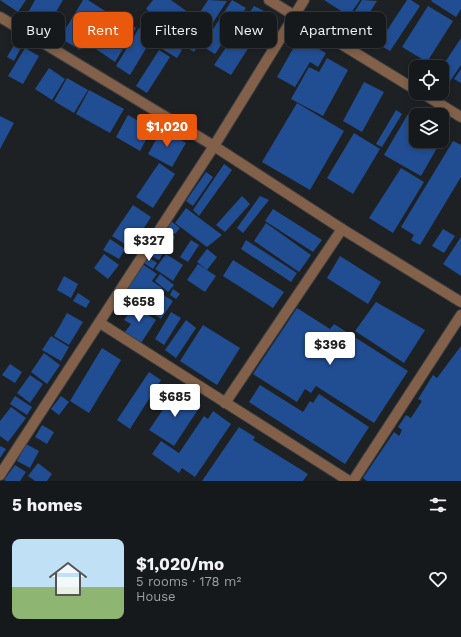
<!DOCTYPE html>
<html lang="en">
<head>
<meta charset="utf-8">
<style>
  :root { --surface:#16191b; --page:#232628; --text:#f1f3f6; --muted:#9ea0a3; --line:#35383a; --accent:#ea580c }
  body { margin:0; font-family:"Work Sans",sans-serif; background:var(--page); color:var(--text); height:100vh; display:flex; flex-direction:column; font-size:15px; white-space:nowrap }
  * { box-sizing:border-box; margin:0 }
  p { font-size:13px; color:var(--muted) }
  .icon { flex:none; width:22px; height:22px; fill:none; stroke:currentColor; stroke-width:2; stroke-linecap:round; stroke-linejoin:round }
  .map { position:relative; height:481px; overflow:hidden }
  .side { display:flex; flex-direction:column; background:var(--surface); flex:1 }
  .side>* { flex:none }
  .guide { position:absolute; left:12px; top:12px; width:437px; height:36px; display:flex; gap:8px }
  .fabs { position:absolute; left:409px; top:60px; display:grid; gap:8px }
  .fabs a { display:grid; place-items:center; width:40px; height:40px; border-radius:8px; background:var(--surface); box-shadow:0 2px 6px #0003,0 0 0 1px var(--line); font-size:20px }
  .price { position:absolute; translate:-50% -34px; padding:0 9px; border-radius:4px; background:#fff; color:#222; font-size:13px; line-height:26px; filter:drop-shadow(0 1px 2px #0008) }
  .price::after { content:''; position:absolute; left:50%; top:24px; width:12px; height:9px; margin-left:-6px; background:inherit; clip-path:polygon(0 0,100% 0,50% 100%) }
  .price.current { background:var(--accent); color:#fff }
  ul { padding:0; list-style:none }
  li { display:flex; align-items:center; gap:12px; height:100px; padding:0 12px }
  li+li { border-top:1px solid var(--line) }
  li span { display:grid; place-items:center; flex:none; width:112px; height:80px; border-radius:8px; color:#555 }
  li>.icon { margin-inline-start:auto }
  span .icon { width:48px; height:48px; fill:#fffc; stroke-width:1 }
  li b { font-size:17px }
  h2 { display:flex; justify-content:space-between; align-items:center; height:48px; padding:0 12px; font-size:17px }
  .pill { padding:0 14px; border-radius:8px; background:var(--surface); box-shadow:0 2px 6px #0003,0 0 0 1px var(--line); font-size:14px; line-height:36px }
  .pill.current { background:var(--accent); color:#fff }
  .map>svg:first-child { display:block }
</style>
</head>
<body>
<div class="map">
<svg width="461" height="481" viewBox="0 0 461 481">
  <rect width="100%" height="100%" fill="#1e2124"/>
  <g fill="#214d92">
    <polygon points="0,0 26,0 18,12"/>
    <polygon points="35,0 63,0 44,32 24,20"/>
    <polygon points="83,0 88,0 105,11 80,50 60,38"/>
    <polygon points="153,0 171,0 189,13 177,31 146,9"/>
    <polygon points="208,0 227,1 194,52 180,43"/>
    <polygon points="232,0 246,8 215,54 202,46"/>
    <polygon points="324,0 360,0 349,16"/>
    <polygon points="362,0 377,1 361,26 350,19"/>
    <polygon points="407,0 411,0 420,6 390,51 378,44"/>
    <polygon points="432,0 461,0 461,9 456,17 431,1"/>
    <polygon points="254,6 270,14 231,75 214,65"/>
    <polygon points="428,6 453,21 427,62 402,47"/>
    <polygon points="120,18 136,28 115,62 93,47 98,39 104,43"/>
    <polygon points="164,24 175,31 169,41 182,50 177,58 152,43"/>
    <polygon points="139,28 153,37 130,75 116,66"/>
    <polygon points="299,38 326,53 318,67 310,62 295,87 277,77"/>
    <polygon points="461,38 461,65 442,93 442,67"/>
    <polygon points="17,40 23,44 14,61 7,57"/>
    <polygon points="25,48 39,56 23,84 8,76"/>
    <polygon points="159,50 170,57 147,93 136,86"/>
    <polygon points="327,58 348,70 323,116 291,99 309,67 319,72"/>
    <polygon points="49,68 65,79 52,100 35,89"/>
    <polygon points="461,69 461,83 454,79"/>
    <polygon points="67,78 88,90 74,113 54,101"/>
    <polygon points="364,82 384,92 362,132 343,121"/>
    <polygon points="89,90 124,109 110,133 76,114"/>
    <polygon points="297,103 344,131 310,190 262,162"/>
    <polygon points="396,110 402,114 382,147 376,144"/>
    <polygon points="408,114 416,118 416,141 441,141 421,176 384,155"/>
    <polygon points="128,115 152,129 140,151 116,137"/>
    <polygon points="0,116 14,123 0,149"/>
    <polygon points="162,129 186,143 172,167 148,154"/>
    <polygon points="354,133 380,149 353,194 327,178"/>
    <polygon points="453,141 461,145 461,177 420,245 411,240 414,235 401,227"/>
    <polygon points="159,163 175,174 153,208 136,197"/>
    <polygon points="224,164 232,170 199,216 193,210"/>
    <polygon points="401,168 424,182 393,233 369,218"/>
    <polygon points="206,172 213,177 193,206 186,201"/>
    <polygon points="242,196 250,204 225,232 216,225"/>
    <polygon points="260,196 269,200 243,233 237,228"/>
    <polygon points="133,205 151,217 131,248 112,236"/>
    <polygon points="186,208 222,235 207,247 175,223"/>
    <polygon points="273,209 322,240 313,252 265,221"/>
    <polygon points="168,219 180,228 175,234 164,226"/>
    <polygon points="266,223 311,255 299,272 254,241"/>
    <polygon points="161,229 175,237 166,252 153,244"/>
    <polygon points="443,229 455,236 444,253 432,246"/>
    <polygon points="461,237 461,276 443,264"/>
    <polygon points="110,239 125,249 119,259 103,250"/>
    <polygon points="191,240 199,245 188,262 180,257"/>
    <polygon points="246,240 297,273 291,282 241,249"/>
    <polygon points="156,249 163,253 159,260 152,256"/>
    <polygon points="207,249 217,257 207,270 197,262"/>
    <polygon points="104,254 119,265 108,279 94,268"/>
    <polygon points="166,254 183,265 173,281 155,269"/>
    <polygon points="145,255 157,263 153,269 141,261"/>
    <polygon points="340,256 381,282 368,304 327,278"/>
    <polygon points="233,260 284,292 273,308 223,276"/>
    <polygon points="141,263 157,274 152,281 162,288 149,305 123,287"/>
    <polygon points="198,264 216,276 205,292 187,280"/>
    <polygon points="160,274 174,285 168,292 155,281"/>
    <polygon points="64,276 78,284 71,298 57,290"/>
    <polygon points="173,289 180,294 176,299 170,295"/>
    <polygon points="78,293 90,301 86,308 73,301"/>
    <polygon points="160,293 173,301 161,319 149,311"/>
    <polygon points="136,302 144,308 142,311 156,320 141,343 124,333 131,324 124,320"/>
    <polygon points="376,302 425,330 404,363 355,331"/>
    <polygon points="297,308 330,329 334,324 408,371 374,423 316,386 311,393 305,389 297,402 253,374"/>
    <polygon points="171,312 181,318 164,345 155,339"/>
    <polygon points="67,313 83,322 69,345 54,336"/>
    <polygon points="186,320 196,328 176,358 165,350"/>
    <polygon points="203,325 240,348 217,385 180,361"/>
    <polygon points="51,336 69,347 61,361 42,350"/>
    <polygon points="461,346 461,481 367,481 363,478 394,432 399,436 402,430 398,427 406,415 411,418 422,401 418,399 433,375 437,378"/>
    <polygon points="102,348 121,360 89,413 70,401"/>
    <polygon points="44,353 60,365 47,384 31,372"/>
    <polygon points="10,364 22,372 15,383 2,375"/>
    <polygon points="149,372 161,380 130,429 117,420"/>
    <polygon points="30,375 43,384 30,403 17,393"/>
    <polygon points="260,385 303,412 310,401 313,403 319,394 369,427 345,464 249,402"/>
    <polygon points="177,389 201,405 174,446 149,430"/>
    <polygon points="15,396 32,407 27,415 10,404"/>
    <polygon points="61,396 69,402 59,415 51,409"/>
    <polygon points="11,407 26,418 8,442 0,436 0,421"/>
    <polygon points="213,411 231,424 195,477 182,468 179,473 152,454 161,441 179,453 204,416 208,419"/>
    <polygon points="42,425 54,432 47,444 35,437"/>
    <polygon points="239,427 255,437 253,440 308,474 303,481 202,481"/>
    <polygon points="26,444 39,451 30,468 17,461"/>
    <polygon points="0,446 6,449 0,458"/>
    <polygon points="38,463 52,474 47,481 35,481 28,476"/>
    <polygon points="15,465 26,472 20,481 6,481 4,480"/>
  </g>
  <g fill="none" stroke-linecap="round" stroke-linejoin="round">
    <defs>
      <g id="street">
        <polyline points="269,0 416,90"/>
        <polyline points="0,17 214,146 342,229 461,302"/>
        <polyline points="422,93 461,117"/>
        <polyline points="100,323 349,481"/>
        <polyline points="225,403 342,229"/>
        <polyline points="0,475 214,146 304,0"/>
        <polyline points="353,481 461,315"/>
      </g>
    </defs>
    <use href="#street" stroke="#3b3e41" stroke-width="12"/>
    <use href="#street" stroke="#826049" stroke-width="10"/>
  </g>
</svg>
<div class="fabs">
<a><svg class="icon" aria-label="locate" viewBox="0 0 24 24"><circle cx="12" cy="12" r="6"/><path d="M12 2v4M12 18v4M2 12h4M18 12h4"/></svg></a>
<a><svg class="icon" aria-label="layers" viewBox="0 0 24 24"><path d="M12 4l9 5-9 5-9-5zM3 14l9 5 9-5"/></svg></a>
</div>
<b class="price current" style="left:167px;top:148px">$1,020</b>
<b class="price" style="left:149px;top:262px">$327</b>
<b class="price" style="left:139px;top:323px">$658</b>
<b class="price" style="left:330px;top:366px">$396</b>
<b class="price" style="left:175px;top:418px">$685</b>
<div class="guide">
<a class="pill">Buy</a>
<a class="pill current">Rent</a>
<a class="pill">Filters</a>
<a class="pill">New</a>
<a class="pill">Apartment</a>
</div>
</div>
<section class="side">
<h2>5 homes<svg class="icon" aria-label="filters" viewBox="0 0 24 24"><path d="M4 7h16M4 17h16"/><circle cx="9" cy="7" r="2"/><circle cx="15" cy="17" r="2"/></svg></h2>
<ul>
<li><span style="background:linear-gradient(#bfe0f5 60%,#8fb573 0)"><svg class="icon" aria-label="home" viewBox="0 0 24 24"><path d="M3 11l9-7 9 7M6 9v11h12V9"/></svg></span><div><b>$1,020/mo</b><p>5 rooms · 178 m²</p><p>House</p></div><svg class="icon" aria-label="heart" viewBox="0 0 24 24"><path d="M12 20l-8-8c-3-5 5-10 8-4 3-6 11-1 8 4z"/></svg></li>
</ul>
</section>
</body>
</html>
